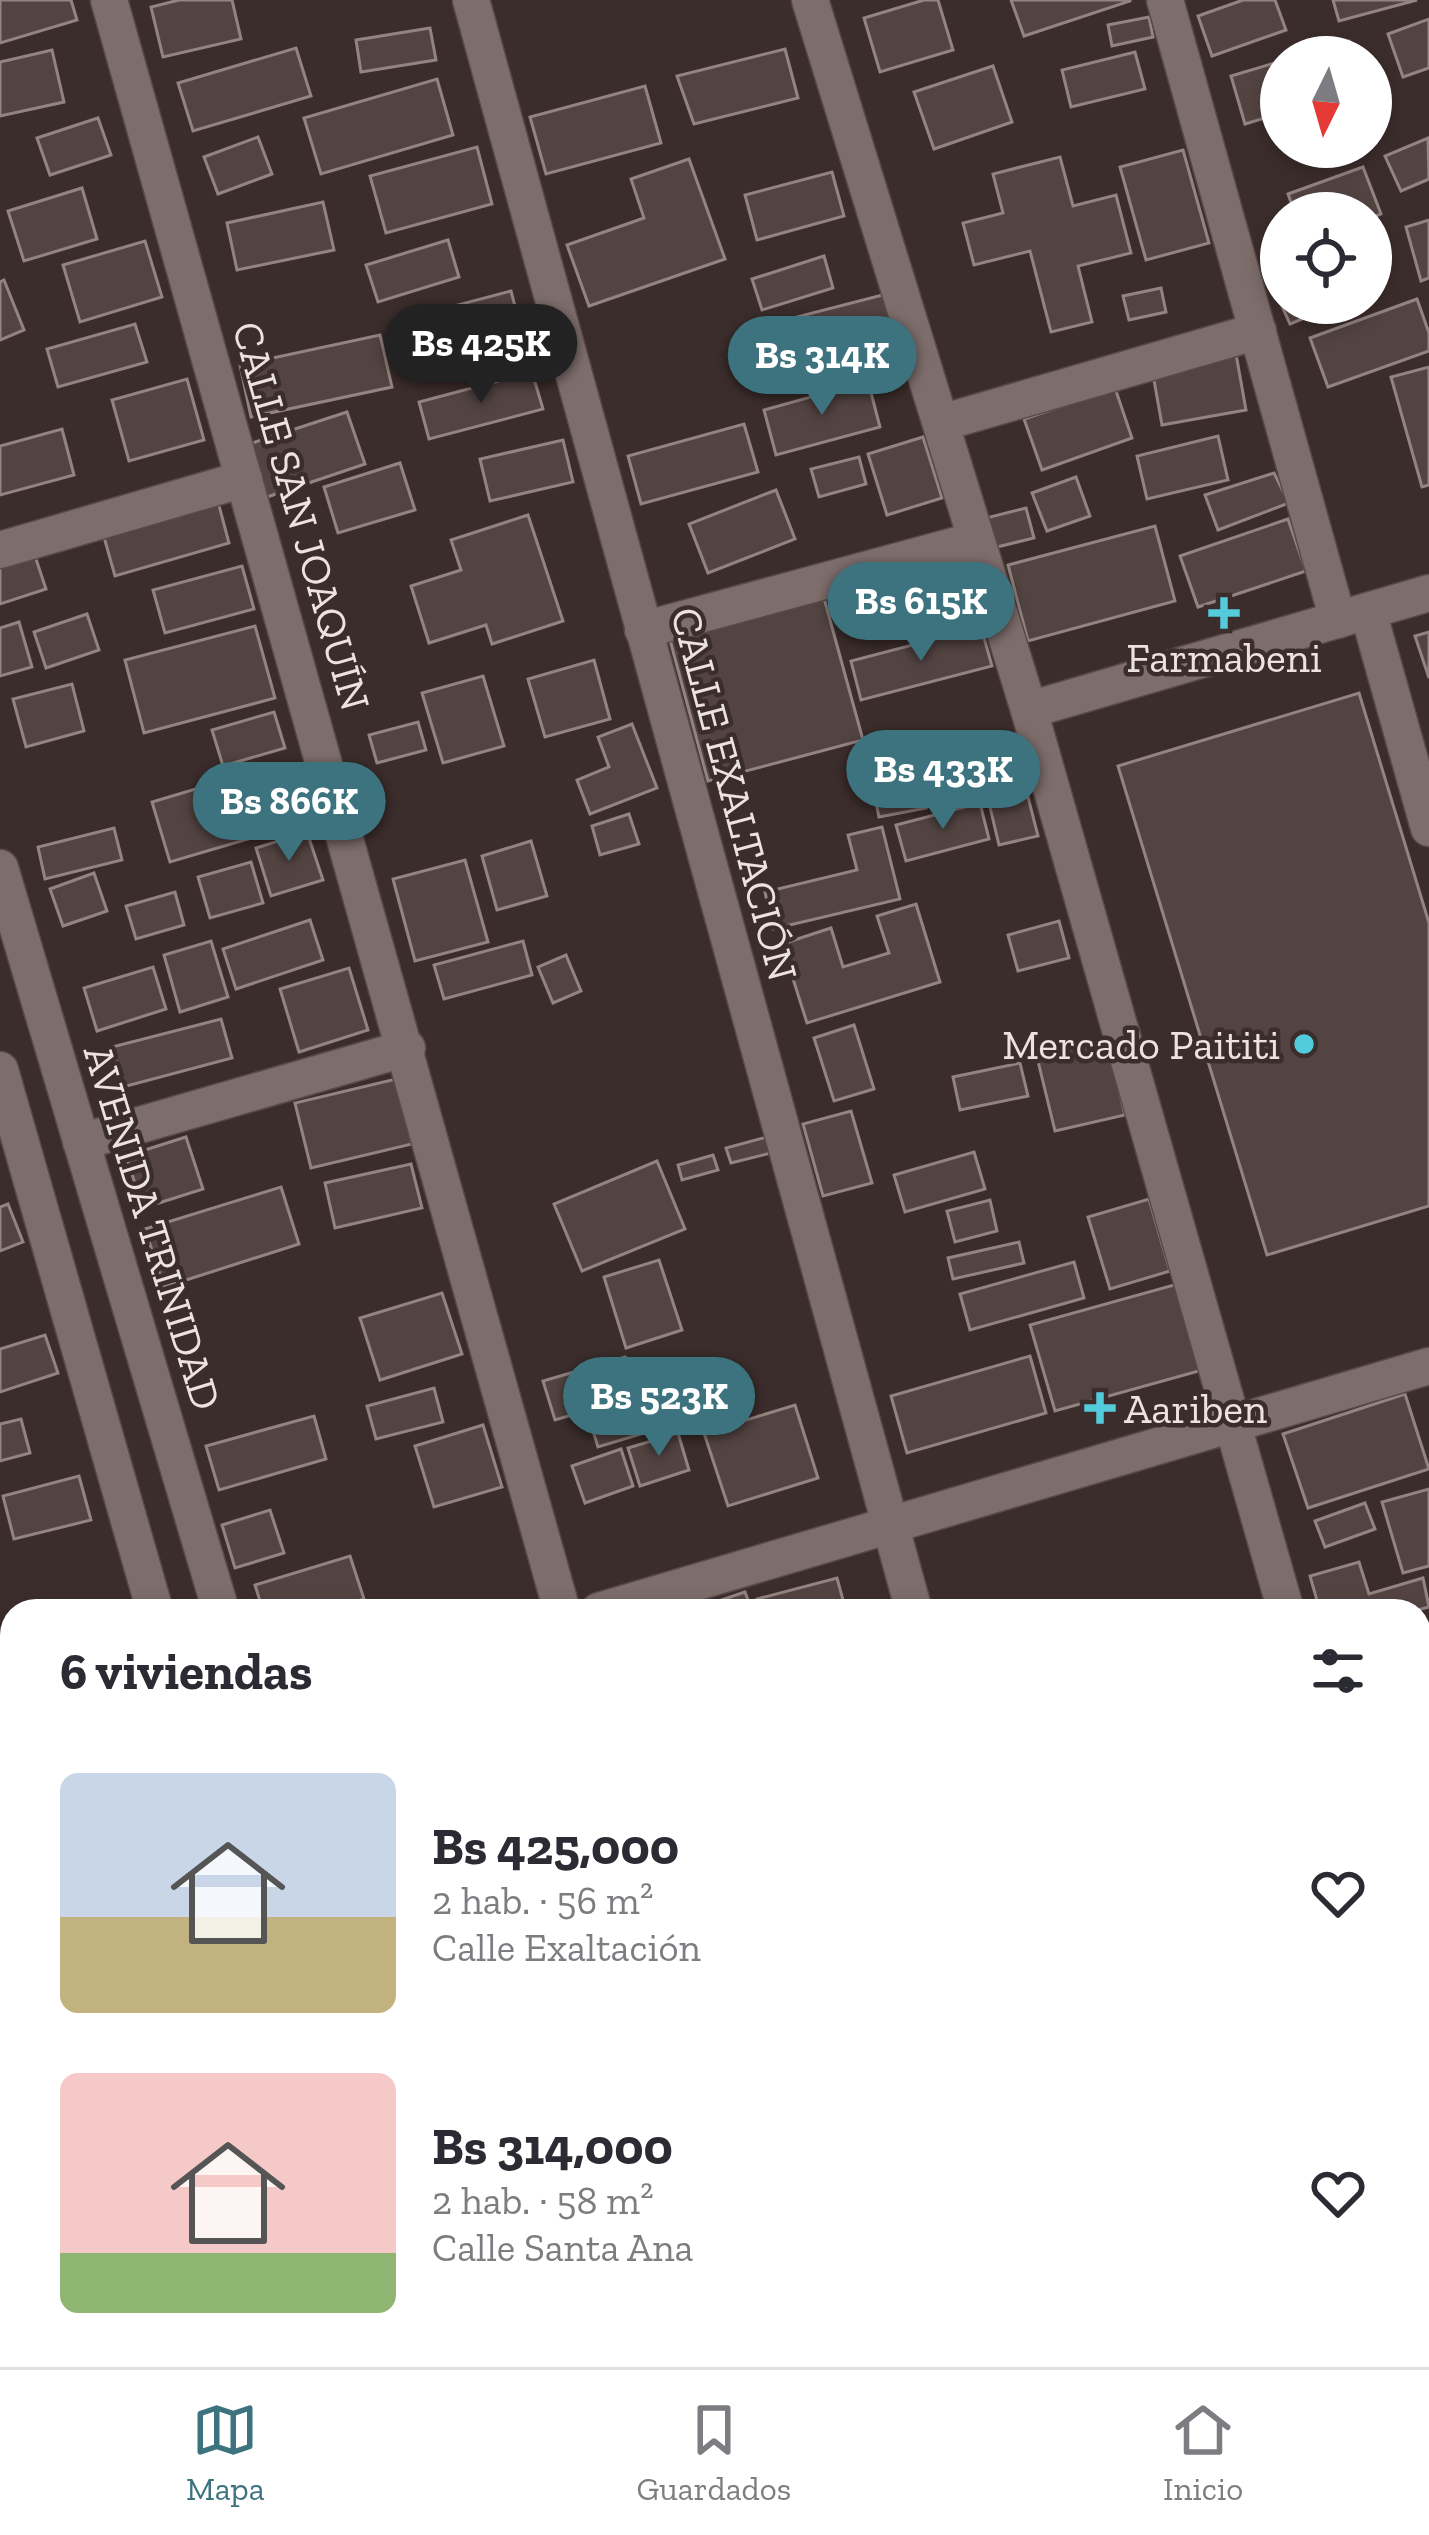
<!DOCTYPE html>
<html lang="es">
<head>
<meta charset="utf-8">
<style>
  :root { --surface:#fff; --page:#f2f2f3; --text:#2b2b33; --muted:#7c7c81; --line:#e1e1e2; --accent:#3d737f }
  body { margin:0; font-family:"Zilla Slab",serif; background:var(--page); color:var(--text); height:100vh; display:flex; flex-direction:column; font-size:45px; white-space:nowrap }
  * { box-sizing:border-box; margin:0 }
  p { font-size:39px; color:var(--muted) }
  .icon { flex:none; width:66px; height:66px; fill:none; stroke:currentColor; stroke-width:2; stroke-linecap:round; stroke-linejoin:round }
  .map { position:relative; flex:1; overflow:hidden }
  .details { position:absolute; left:0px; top:1599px; width:1431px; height:768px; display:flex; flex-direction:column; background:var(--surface); border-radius:36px 36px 0 0; box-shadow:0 6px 18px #0003 }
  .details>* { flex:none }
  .needle { width:78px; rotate:185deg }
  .controls { position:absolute; left:1260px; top:36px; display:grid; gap:24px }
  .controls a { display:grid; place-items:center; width:132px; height:132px; border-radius:50%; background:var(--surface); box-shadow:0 6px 18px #0003; font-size:60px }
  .price { position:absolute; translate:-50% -102px; padding:0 27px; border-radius:42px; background:var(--accent); color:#fff; font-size:39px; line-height:78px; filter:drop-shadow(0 3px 6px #0008) }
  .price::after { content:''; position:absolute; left:50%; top:72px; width:36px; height:27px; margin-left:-18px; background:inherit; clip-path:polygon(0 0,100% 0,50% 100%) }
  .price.current { background:#222; color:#fff }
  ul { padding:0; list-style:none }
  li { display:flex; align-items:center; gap:36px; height:300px; padding:0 60px }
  li span { display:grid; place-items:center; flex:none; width:336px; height:240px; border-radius:18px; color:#555 }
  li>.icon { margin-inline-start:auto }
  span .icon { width:144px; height:144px; fill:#fffc; stroke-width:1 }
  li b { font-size:51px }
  h2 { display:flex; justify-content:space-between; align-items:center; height:144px; padding:0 60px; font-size:51px }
  .dock { display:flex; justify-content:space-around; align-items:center; height:168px; border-top:3px solid var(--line); background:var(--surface); font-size:33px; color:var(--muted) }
  .dock a { display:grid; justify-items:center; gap:6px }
  .dock .current { color:var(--accent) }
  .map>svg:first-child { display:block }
</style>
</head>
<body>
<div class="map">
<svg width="1429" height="2367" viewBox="0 0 1429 2367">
  <rect width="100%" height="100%" fill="#3b2d2b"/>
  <g fill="#534442" stroke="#948481" stroke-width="3">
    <polygon points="0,0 71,0 77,20 0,43"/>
    <polygon points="179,0 232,0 241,39 163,57 151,7"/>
    <polygon points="924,0 938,0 953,50 880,72 864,18"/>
    <polygon points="1011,0 1130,0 1130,1 1024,36"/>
    <polygon points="1243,0 1275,0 1286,30 1212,56 1198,16"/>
    <polygon points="1333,0 1417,0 1339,21"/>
    <polygon points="1149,17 1153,37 1112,46 1108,25"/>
    <polygon points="1429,19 1429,68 1403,77 1388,34"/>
    <polygon points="430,28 436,60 361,72 356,40"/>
    <polygon points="1349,41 1354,57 1294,57"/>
    <polygon points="296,48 311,96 193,131 178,83"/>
    <polygon points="785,49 798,98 694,124 677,76"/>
    <polygon points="52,50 64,102 0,116 0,62"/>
    <polygon points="1135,52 1145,89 1071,107 1062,70"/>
    <polygon points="1281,61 1281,113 1245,124 1231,76"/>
    <polygon points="993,66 1012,122 934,149 914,92"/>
    <polygon points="437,79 453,135 321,174 304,118"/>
    <polygon points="645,86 661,143 546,174 530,117"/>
    <polygon points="98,118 111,155 50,175 37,138"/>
    <polygon points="258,137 272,174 218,194 204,157"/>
    <polygon points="1428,138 1429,179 1401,191 1385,156"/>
    <polygon points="477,147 492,204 386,233 370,176"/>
    <polygon points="1183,150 1209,243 1146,260 1120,167"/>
    <polygon points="1060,157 1073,206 1116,195 1131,253 1078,266 1092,322 1051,332 1030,251 974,265 963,223 1003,213 993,174"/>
    <polygon points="689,159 725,259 589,306 567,245 644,218 631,179"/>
    <polygon points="1363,167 1381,214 1371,218 1371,213 1295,213 1288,194"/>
    <polygon points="832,172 844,216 757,240 745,195"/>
    <polygon points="82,188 97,239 24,261 8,211"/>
    <polygon points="323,202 334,250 237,270 227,223"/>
    <polygon points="1429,220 1429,278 1421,281 1406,227"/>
    <polygon points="448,240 459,277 378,302 366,265"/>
    <polygon points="145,241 162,297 80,322 63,265"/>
    <polygon points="824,256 833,288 762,310 752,279"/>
    <polygon points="4,280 24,330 0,340 0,282"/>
    <polygon points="1281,282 1281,303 1341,303 1290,324 1273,286"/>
    <polygon points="1161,288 1166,312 1129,320 1123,296"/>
    <polygon points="511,291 524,341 410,372 397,321"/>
    <polygon points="886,294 904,359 780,392 762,326"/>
    <polygon points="1417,299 1429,333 1429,351 1328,387 1310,338"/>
    <polygon points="135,324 147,362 58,387 47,349"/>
    <polygon points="380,335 392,387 251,417 240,365"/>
    <polygon points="1236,354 1246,410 1162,425 1152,369"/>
    <polygon points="1429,367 1429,485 1422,487 1391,377"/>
    <polygon points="532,372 543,409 429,439 419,402"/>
    <polygon points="187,379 204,440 129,461 112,400"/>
    <polygon points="868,381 880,427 776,455 764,410"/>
    <polygon points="1115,388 1132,438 1042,470 1024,419"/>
    <polygon points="347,412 365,464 267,497 249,444"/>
    <polygon points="744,424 758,472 641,504 628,456"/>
    <polygon points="62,429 74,475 0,495 0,446"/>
    <polygon points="1218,436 1228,480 1147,499 1137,456"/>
    <polygon points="923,437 942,498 887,515 868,454"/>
    <polygon points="563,440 573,482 490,501 480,459"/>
    <polygon points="859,457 866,484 819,497 811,469"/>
    <polygon points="400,463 415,510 338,533 324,487"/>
    <polygon points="1274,473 1289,503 1218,530 1205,495"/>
    <polygon points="1076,477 1090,516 1047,531 1032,493"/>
    <polygon points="776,490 795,539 708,573 689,524"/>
    <polygon points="217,498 229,543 115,576 102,530"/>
    <polygon points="1026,508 1034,538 993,548 986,518"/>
    <polygon points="528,515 563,621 492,644 486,625 429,643 411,586 461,570 451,540"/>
    <polygon points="1288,519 1306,571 1198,607 1180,556"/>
    <polygon points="1155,526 1175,601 1028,641 1008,565"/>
    <polygon points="34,553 46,589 0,604 0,564"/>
    <polygon points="964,560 978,612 868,638 856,587"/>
    <polygon points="242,566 254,609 165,633 153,590"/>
    <polygon points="824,598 863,740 708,781 670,640"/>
    <polygon points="87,614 99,650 46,668 34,632"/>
    <polygon points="19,622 32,667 0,676 0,628"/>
    <polygon points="255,626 275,698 144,733 125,660"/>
    <polygon points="981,627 992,666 861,700 851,661"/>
    <polygon points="1429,632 1429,678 1415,636"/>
    <polygon points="594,660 610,719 545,737 528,679"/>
    <polygon points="483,676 504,746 443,763 422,693"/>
    <polygon points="72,684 84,731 26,747 13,699"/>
    <polygon points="1359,693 1429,923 1429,1206 1267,1255 1118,766"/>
    <polygon points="274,712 285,748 223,766 212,730"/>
    <polygon points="418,722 426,750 377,763 369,735"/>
    <polygon points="632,724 657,788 590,814 577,780 609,767 598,737"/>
    <polygon points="912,742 926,808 879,817 865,751"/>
    <polygon points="273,766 292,826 170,862 152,802"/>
    <polygon points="1028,797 1038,836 999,845 990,807"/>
    <polygon points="980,803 989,839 906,861 896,825"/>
    <polygon points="629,814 639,844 600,855 592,826"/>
    <polygon points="882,827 900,899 773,929 765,892 857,870 848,835"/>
    <polygon points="114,828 122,860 45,879 38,847"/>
    <polygon points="307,832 323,880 271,896 256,848"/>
    <polygon points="531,841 547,896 497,910 482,856"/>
    <polygon points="465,860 488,942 415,961 393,879"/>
    <polygon points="251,862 263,903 210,918 198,877"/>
    <polygon points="94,873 107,911 63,926 50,889"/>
    <polygon points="175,892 184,925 136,939 126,906"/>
    <polygon points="916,904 940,982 807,1023 782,944 831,928 843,967 889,953 877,916"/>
    <polygon points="310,920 323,960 236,989 223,949"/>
    <polygon points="1059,921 1069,958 1018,971 1008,935"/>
    <polygon points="211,941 228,997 180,1012 164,955"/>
    <polygon points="523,941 532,975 444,999 434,965"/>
    <polygon points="566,955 581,991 553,1003 538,967"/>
    <polygon points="153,967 166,1009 97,1031 84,988"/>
    <polygon points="349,968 368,1030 299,1052 280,989"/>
    <polygon points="221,1019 232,1058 123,1087 112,1047"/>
    <polygon points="854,1025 874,1089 834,1101 814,1038"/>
    <polygon points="1107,1040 1125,1115 1055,1131 1037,1057"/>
    <polygon points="1020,1063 1028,1096 960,1110 953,1077"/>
    <polygon points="396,1079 412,1144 311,1168 295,1103"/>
    <polygon points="851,1111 872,1183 823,1196 803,1124"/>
    <polygon points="186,1137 203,1189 143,1208 126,1156"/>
    <polygon points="767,1137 771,1153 731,1163 726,1148"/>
    <polygon points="974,1152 985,1189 905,1212 894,1175"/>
    <polygon points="713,1155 718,1170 682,1180 678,1165"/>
    <polygon points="657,1161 685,1229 582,1271 554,1204"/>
    <polygon points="411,1164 422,1208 335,1228 325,1183"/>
    <polygon points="281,1187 299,1244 164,1287 145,1229"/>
    <polygon points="1149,1199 1170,1271 1110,1289 1088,1217"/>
    <polygon points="990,1200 997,1231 955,1242 947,1211"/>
    <polygon points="8,1204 23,1242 0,1251 0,1207"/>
    <polygon points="1019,1242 1024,1263 953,1279 948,1258"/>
    <polygon points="659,1260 682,1330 626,1348 604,1277"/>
    <polygon points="1074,1262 1084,1298 970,1330 960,1294"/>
    <polygon points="1181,1283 1206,1369 1055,1411 1030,1325"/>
    <polygon points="442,1293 462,1354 380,1380 360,1318"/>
    <polygon points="45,1335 58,1373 0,1392 0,1349"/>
    <polygon points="1030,1356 1046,1413 907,1453 891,1396"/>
    <polygon points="625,1357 637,1396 555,1420 543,1381"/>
    <polygon points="434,1388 443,1422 376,1439 367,1406"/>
    <polygon points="661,1392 671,1425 598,1447 588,1415"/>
    <polygon points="1405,1394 1429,1469 1308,1508 1283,1434"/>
    <polygon points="795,1405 818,1478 728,1506 704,1433"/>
    <polygon points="314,1416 326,1459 219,1490 206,1446"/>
    <polygon points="21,1419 30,1453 0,1461 0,1424"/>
    <polygon points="483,1425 502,1487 434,1507 415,1446"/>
    <polygon points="678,1433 689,1470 640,1486 628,1448"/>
    <polygon points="621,1449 633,1486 585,1503 572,1466"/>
    <polygon points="79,1476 91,1520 14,1539 3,1496"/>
    <polygon points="1429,1489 1429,1566 1403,1573 1382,1502"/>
    <polygon points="1365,1503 1375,1529 1325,1547 1315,1521"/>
    <polygon points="270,1510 284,1553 235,1568 222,1525"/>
    <polygon points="350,1556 364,1599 326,1611 263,1611 255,1585"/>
    <polygon points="1359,1562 1369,1594 1423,1578 1429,1607 1414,1611 1320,1611 1310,1576"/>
    <polygon points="837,1578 846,1611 760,1611 757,1599"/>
    <polygon points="745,1592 752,1611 699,1611 698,1608"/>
    <polygon points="4,1638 12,1661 12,1698 0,1702 0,1640"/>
    <polygon points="1427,1677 1429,1748 1419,1751 1419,1679"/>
    <polygon points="1429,1758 1429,1808 1419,1811 1419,1761"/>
    <polygon points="12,1813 12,1850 0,1853 0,1815"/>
    <polygon points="1429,1860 1429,1932 1419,1934 1419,1863"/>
    <polygon points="12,1963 12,2031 11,2031 0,1988 0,1967"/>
    <polygon points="0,1990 12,2034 12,2111 0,2114"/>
    <polygon points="199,2355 300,2355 302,2364 289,2367 203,2367"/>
  </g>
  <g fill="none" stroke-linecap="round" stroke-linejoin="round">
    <defs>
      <g id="minor">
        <polyline points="109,0 562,1611"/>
        <polyline points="471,0 914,1611"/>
        <polyline points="810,0 1029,710 1286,1611"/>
        <polyline points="1165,0 1338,620"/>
        <polyline points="941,423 1258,331"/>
        <polyline points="0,550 244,479"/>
        <polyline points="1368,611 1429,828"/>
        <polyline points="643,630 976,540"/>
        <polyline points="1029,710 1429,593"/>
        <polyline points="0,868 221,1611"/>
        <polyline points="0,1070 155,1611"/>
        <polyline points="81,1142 407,1048"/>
        <polyline points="599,1611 1429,1366"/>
        <polyline points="0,1788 12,1784"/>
        <polyline points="1419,2145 1429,2142"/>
        <polyline points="0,2273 12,2315"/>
        <polyline points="24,2355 27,2367"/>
        <polyline points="400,2355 403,2367"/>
        <polyline points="688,2367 728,2355"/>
      </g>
    </defs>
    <use href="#minor" stroke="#574a49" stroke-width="39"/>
    <use href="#minor" stroke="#7d6d6b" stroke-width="36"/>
  </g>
  <g fill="#53cbdb" stroke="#3b2d2b" stroke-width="4.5">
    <path d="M1218 595h12v12h12v12h-12v12h-12v-12h-12v-12h12z"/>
    <circle cx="1304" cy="1044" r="12"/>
    <path d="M1094 1390h12v12h12v12h-12v12h-12v-12h-12v-12h12z"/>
  </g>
  <g text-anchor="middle" stroke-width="9" stroke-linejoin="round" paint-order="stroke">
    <g font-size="42" fill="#ece2e1" stroke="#3b2d2b">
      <text transform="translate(302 516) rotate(74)" y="15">CALLE SAN JOAQUÍN</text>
      <text transform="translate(735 794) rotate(75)" y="15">CALLE EXALTACIÓN</text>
      <text transform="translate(153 1227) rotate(73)" y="15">AVENIDA TRINIDAD</text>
    </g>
    <g font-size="42" fill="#ece2e1" stroke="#3b2d2b">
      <text x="1224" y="672">Farmabeni</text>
      <text x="1280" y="1059" text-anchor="end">Mercado Paititi</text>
      <text x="1124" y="1423" text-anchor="start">Aariben</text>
    </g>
  </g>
</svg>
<div class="controls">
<a><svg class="needle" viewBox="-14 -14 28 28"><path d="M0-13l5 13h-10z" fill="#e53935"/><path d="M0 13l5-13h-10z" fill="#7c7c81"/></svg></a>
<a><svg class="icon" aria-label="locate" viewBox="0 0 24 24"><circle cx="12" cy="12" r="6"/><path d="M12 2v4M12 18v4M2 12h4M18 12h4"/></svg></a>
</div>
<b class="price current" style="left:481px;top:406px">Bs 425K</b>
<b class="price" style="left:822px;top:418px">Bs 314K</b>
<b class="price" style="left:921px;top:664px">Bs 615K</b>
<b class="price" style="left:943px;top:832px">Bs 433K</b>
<b class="price" style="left:289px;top:864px">Bs 866K</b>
<b class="price" style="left:659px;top:1459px">Bs 523K</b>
<section class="details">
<h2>6 viviendas<svg class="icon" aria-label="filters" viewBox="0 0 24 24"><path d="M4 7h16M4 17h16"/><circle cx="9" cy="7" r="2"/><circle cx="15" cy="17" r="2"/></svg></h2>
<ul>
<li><span style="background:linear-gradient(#c9d6e8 60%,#c2b280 0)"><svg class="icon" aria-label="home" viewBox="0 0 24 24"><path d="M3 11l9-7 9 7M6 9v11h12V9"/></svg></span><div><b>Bs 425,000</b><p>2 hab. · 56 m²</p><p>Calle Exaltación</p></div><svg class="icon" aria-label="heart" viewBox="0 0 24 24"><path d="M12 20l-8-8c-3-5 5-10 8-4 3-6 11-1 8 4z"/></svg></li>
<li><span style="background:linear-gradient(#f6c9c9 75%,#8fb573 0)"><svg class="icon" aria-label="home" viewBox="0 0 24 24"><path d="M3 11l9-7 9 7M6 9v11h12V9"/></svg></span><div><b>Bs 314,000</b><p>2 hab. · 58 m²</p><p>Calle Santa Ana</p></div><svg class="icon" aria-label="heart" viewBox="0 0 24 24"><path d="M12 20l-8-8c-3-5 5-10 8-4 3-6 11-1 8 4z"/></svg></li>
</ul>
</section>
</div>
<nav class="dock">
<a class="current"><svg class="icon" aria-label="map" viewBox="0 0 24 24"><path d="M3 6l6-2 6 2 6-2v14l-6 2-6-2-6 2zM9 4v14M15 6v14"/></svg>Mapa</a>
<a><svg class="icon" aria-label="saved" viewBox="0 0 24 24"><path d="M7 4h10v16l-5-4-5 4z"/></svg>Guardados</a>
<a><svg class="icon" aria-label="home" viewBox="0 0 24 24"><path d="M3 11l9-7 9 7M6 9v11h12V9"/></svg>Inicio</a>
</nav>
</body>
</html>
